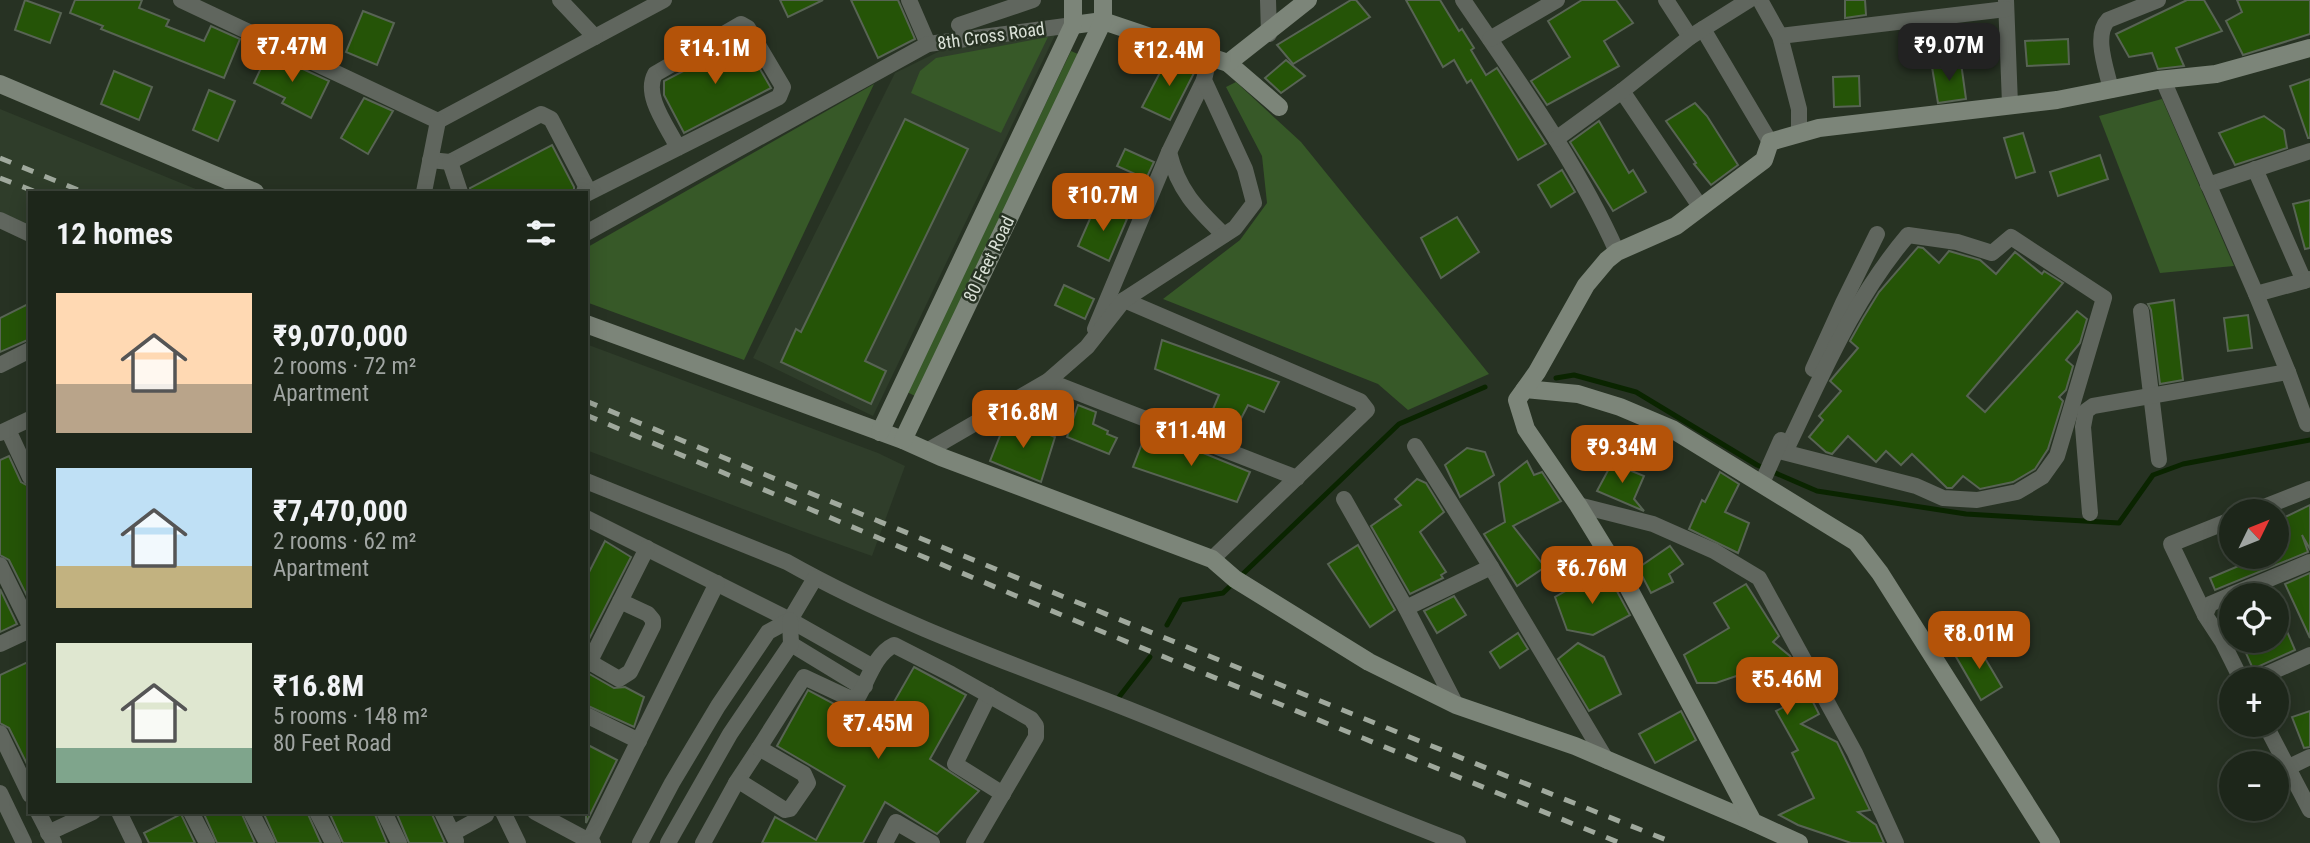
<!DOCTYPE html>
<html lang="en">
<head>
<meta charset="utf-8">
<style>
  :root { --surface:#1d261a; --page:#252e23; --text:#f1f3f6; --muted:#a0a5a2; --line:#3b4339; --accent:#b45309 }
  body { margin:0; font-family:"Roboto Condensed",sans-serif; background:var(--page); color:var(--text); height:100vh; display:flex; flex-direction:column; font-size:26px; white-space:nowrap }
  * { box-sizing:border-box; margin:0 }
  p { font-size:23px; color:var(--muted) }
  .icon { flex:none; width:38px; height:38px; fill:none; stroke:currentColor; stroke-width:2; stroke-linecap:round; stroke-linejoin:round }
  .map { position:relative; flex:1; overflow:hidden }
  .details { position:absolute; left:28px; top:191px; width:560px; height:623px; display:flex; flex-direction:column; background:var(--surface); border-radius:0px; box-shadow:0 4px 18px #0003,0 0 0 2px var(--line) }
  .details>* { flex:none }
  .needle { width:46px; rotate:47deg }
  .controls { position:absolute; left:2219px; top:499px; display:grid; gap:14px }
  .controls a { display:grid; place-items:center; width:70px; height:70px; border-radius:50%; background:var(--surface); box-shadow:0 4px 18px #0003,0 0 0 2px var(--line); font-size:35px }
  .price { position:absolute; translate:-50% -60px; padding:0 16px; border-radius:14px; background:var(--accent); color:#fff; font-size:23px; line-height:46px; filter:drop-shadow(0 2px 4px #0008) }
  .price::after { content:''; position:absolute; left:50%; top:42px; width:21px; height:16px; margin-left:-10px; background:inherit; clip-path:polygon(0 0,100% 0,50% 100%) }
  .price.selected { background:#222; color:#fff }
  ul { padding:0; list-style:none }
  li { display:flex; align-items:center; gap:21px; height:175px; padding:0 28px }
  li span { display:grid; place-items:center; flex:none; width:196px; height:140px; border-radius:0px; color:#555 }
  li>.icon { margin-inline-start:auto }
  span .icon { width:84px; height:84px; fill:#fffc; stroke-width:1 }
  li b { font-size:30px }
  h2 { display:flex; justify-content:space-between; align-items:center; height:84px; padding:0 28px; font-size:30px }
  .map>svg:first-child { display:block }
</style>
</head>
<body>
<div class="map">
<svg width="2310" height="843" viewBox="0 0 2310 843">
  <rect width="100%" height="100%" fill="#273223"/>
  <g fill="#2f3d2a">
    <polygon points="1056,33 873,416 753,358 895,73 942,50"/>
    <polygon points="0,109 203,192 30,192 30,225 0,212"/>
    <polygon points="586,344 878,453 905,466 872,556 799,530 586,450"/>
  </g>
  <g fill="#375928">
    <polygon points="1048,37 1001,133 911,93 920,71 936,58"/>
    <polygon points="1071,51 1080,55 915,396 907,392"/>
    <polygon points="1236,82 1301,142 1489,374 1408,410 1378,384 1163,299 1240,240 1267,203 1262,156 1226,87"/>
    <polygon points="874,84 744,360 586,302 586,248"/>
    <polygon points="2162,99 2234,266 2160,273 2099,116"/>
  </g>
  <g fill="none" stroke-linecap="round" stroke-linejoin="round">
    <g stroke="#0a2400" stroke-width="5">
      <polyline points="1556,378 1574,375 1636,392 1757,465 1817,491 1966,514 2119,523 2153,475 2183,464 2310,440"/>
      <polyline points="1167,625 1181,600 1223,593 1399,424 1485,387"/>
      <polyline points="1119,697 1150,657"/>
    </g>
  </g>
  <g fill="#255407" stroke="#586454" stroke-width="2">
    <polygon points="25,0 61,13 50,43 15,30"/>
    <polygon points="75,0 142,0 139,8 169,20 166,26 204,41 211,26 240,39 224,78 101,29 103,26 70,13"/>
    <polygon points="780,0 823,0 788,17"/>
    <polygon points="851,0 898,0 915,39 878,58"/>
    <polygon points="1351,0 1356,0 1370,17 1293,64 1277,45"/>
    <polygon points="1406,0 1440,0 1459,31 1462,29 1474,48 1471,50 1486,75 1497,68 1546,144 1518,160 1471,80 1467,83 1454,60 1443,67"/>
    <polygon points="1582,0 1616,0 1633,23 1604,41 1619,66 1547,105 1531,81 1570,57 1548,21"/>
    <polygon points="1845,0 1865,0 1866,15 1845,18"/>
    <polygon points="2187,0 2204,0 2222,31 2176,48 2184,66 2158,69 2152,53 2129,57 2116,34"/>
    <polygon points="2237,0 2310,0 2310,34 2243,55 2226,21 2242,12"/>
    <polygon points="363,11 394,23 377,65 346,52"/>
    <polygon points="2068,39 2069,64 2027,66 2025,41"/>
    <polygon points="743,40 771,88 684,133 664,95 664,81"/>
    <polygon points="268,53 329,81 311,118 282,103 285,98 254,83"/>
    <polygon points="1168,57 1196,69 1170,120 1142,107"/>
    <polygon points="1286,60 1305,76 1281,93 1265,78"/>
    <polygon points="1961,63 1966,99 1938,103 1932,67"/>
    <polygon points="114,71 152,87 139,120 101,104"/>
    <polygon points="1859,76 1860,106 1834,107 1833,77"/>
    <polygon points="2310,79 2310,138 2308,138 2290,86"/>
    <polygon points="209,90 235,101 218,141 193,130"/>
    <polygon points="364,98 393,111 368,154 341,138"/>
    <polygon points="1695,103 1707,116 1738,165 1711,185 1694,164 1696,163 1666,121"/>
    <polygon points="2264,116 2284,130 2287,148 2235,165 2219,133"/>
    <polygon points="905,119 968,149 865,361 886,371 871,404 781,362 796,329 801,332"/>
    <polygon points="1599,121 1629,173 1633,170 1646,192 1613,211 1570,142"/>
    <polygon points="2023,133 2035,172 2016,178 2004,138"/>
    <polygon points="552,145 574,187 574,192 470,192 470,188"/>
    <polygon points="1125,149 1154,162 1146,179 1117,166"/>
    <polygon points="2100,155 2108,179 2058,196 2050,172"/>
    <polygon points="1562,170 1575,192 1551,207 1538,185"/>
    <polygon points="2310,200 2310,248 2305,249 2293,204"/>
    <polygon points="1096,205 1127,219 1109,261 1078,246"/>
    <polygon points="1457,217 1479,252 1441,278 1421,238"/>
    <polygon points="1918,247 1923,248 1939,263 1949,251 1980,260 1996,274 2015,252 2042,274 2044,271 2063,283 1967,396 1985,412 2077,311 2087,319 2080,343 2066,360 2073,366 2066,390 2059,397 2063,401 2048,449 2035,469 2013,482 1980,489 1963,476 1952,488 1947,488 1912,454 1901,465 1886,451 1876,462 1848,436 1832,454 1826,452 1809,437 1823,420 1819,416 1841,391 1830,381 1858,348 1850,341 1863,318 1879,292"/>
    <polygon points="1064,285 1094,299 1085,319 1055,305"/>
    <polygon points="2174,300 2183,380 2160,384 2151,310 2148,304"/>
    <polygon points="30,303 30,339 0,352 0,318"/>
    <polygon points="2248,315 2252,348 2228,351 2224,318"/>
    <polygon points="1162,340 1279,382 1264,412 1248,405 1232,436 1205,428 1219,395 1155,369"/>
    <polygon points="1078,405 1096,412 1093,424 1108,431 1107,434 1117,438 1109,454 1067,437"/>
    <polygon points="1007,418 1055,437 1041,482 990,461"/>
    <polygon points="1145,436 1196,450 1250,472 1237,502 1133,467"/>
    <polygon points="1467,448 1485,452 1494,475 1460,497 1445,465"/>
    <polygon points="9,456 21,482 30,487 30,602 9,560 0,555 0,460"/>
    <polygon points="1527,461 1534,475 1542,472 1561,501 1513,526 1545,567 1517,586 1484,534 1505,522 1499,483"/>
    <polygon points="1612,463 1644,476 1634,499 1644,511 1597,491"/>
    <polygon points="1720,472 1739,484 1725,512 1749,523 1738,553 1689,529 1702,500 1705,502"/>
    <polygon points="1417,479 1426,483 1444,512 1420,532 1446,572 1441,575 1443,578 1410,594 1371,526 1401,505 1395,499"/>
    <polygon points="2310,505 2310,549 2302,535 2308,552 2215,590 2210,578 2262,556 2277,556 2277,521"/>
    <polygon points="605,541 631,557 586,645 586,578"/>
    <polygon points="1358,545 1395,610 1370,627 1328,564"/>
    <polygon points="1670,546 1683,564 1669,574 1673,582 1651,593 1638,568"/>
    <polygon points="1598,573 1612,582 1630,615 1593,635 1567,630 1555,597"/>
    <polygon points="2310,573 2310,638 2285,584"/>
    <polygon points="1746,584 1779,636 1773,642 1790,656 1819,714 1801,724 1837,742 1870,810 1858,812 1876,825 1884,843 1851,843 1798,825 1779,815 1814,798 1792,753 1798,750 1776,711 1792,703 1759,690 1748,672 1716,683 1697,683 1684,655 1729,628 1714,603"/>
    <polygon points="0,589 17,624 0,632"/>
    <polygon points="1454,596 1466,615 1437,633 1424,611"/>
    <polygon points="2277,608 2295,650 2253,669 2242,644 2250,640 2277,640"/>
    <polygon points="1518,633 1528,649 1500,668 1490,652"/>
    <polygon points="1578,643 1604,657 1621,694 1589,711 1558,659"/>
    <polygon points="1976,643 2002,687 1981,700 1955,655"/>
    <polygon points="30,661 30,770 9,728 0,723 0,675"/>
    <polygon points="914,667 966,695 930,759 979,791 937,834 885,802 863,843 762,843 775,817 816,840 845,786 777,746 808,690 879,728"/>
    <polygon points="586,672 614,688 625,687 644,697 634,727 586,705"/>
    <polygon points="1681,711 1696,740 1655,763 1639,734"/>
    <polygon points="2310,711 2310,747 2304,748 2292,717"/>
    <polygon points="586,744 617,760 586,823"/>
    <polygon points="203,812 241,812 255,843 217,843"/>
    <polygon points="263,812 307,812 321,843 277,843"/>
    <polygon points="329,812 374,812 387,843 343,843"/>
    <polygon points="396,812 431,812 445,843 409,843"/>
    <polygon points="181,814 195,843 149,843 144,833"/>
  </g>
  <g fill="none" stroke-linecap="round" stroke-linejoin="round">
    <g stroke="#60665e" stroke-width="16">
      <polyline points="181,0 438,121 664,0"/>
      <polyline points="560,0 595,37"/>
      <polyline points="909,0 928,44 1073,25"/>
      <polyline points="1268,0 1269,34"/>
      <path d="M1463 0C1518 81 1577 162 1617 252"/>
      <polyline points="1666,0 1690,37"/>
      <polyline points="1760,0 1780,36 1799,109 1799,134"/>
      <polyline points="2006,0 2010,104"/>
      <polyline points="959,25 1033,0"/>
      <polyline points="1703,29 1770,142"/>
      <polyline points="1780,36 2006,9"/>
      <polyline points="1490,39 1557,0"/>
      <path d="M2111 90C2107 70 2093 36 2108 20L2158 0"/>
      <polyline points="1622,91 1701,208"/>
      <polyline points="1556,139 1622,91 1690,37 1749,0"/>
      <path d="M1169 152C1178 190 1196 208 1224 235"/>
      <polyline points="430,160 450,162 541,114 551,119 586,186 584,192"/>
      <polyline points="450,162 460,192"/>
      <polyline points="2255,169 2304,281 2310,279"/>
      <polyline points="2208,185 2310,151"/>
      <polyline points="424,192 438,121"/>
      <path d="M586 194 779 97 783 87 748 28 741 24 655 74C643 96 668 127 678 148"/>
      <polyline points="0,220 30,234"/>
      <polyline points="586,233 928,44"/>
      <polyline points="2256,294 2304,281"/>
      <polyline points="1124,300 1360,401 1367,410 1212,559"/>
      <polyline points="2141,311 2159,460"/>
      <polyline points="1095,329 1169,152 1204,80"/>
      <polyline points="0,365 30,350"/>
      <polyline points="1813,369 1843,303 1877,234"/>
      <polyline points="2288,372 2307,424"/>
      <polyline points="1048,381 1297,478"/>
      <polyline points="8,430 30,477"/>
      <polyline points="0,433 30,419"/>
      <polyline points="1415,446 1491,567 1607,761"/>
      <path d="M1777 450 1783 452 1916 486 1943 498 1977 500 2017 492 2042 477 2057 456 2104 298 2011 237 1992 253 1957 242 1908 235C1852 301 1822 376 1785 452"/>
      <polyline points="927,451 1048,381 1087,347 1124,300 1235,228 1254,203 1245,169 1204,80 1209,58"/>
      <path d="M586 481 787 562C895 623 1013 664 1128 709 1239 753 1347 801 1458 843"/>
      <polyline points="1762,483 1781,440"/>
      <polyline points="1344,499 1406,608 1456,705"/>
      <polyline points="1578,505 1653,524 1714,551 1759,578 1855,753 1896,843"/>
      <polyline points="2254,511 2310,489"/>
      <polyline points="2090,513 2083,427 2086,411 2093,406 2288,372 2256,294 2163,80"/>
      <polyline points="586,518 790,620 873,667"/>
      <polyline points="0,565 30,626"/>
      <polyline points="2231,595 2210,604 2205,615 2222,641 2241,679"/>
      <polyline points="2231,595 2310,562"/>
      <polyline points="620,601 648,614 653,620 653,626 630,672 619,679 593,664 592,657 647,548"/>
      <polyline points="1406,608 1491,567"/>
      <polyline points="2205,615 2171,544 2231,520"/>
      <polyline points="0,644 30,630"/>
      <polyline points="791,644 855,683 865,686"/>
      <polyline points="2256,679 2310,655"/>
      <polyline points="989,695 955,764 1003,794"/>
      <polyline points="586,715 639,741"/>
      <polyline points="2265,724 2310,810"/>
      <polyline points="0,733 30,795"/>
      <polyline points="2287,768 2310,757"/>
      <polyline points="736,783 759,748"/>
      <polyline points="0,793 24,843"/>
      <polyline points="38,812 54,843"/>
      <polyline points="119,812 134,843"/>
      <polyline points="191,812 207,843"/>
      <polyline points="251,812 267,843"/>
      <polyline points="317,812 333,843"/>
      <polyline points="384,812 399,843"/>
      <polyline points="442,812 456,841"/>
      <polyline points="503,812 518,843"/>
      <polyline points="535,812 593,843"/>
      <polyline points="48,833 93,812"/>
      <polyline points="453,833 486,815"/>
      <polyline points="589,841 717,583"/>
      <polyline points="640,843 672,783 718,706 768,632 790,620 815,578"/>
      <polyline points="668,843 730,734 791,644 790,620"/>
      <path d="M703 843 736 783H742L785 810 790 809 808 783 804 774 759 748 804 677 849 698 858 697C868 680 875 654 894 645L951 674 1031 719 1036 726V737L974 843"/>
      <polyline points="885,843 896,822 932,843"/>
    </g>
    <g stroke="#7c8579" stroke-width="18">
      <polyline points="1073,25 1103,21 1228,63 1279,107"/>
      <polyline points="1228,63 1308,0"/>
      <polyline points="0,84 255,192"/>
      <polyline points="586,324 903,440 941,457 1212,559 1235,579 1369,662 1456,705 1575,746 1753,822"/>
      <polyline points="1525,389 1578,394 1620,407 1672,429 1856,542 1880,573 2051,843"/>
      <polyline points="880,432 1073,25 1073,0"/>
      <polyline points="903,440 1103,21 1103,0"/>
      <polyline points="1799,843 1753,822 1627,585 1578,505 1526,429 1517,400 1537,372 1586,285 1607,260 1617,252 1676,226 1764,160 1770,142 1819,128 2057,100 2158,80 2216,74 2310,48"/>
    </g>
    <g stroke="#a0a99d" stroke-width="5" stroke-dasharray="12 12" stroke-linecap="butt">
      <polyline points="0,158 83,192"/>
      <polyline points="0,178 36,192"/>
      <path d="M586 401C948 550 1310 698 1674 843"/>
      <polyline points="586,415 1076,621 1620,843"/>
    </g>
  </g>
  <g text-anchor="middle" stroke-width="5" stroke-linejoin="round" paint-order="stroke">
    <g font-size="18" fill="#dae1d7" stroke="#273223">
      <text transform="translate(991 36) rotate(-8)" y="6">8th Cross Road</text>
      <text transform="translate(989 259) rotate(-64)" y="6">80 Feet Road</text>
    </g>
  </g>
</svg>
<div class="controls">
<a><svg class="needle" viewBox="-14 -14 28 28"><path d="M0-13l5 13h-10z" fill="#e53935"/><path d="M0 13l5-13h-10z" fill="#a0a5a2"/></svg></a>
<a><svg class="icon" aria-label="locate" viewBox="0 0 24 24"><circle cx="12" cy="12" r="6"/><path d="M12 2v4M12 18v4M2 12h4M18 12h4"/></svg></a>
<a>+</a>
<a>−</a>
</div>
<b class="price selected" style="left:1949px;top:83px">₹9.07M</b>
<b class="price" style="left:292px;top:84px">₹7.47M</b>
<b class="price" style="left:715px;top:86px">₹14.1M</b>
<b class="price" style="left:1169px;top:88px">₹12.4M</b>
<b class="price" style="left:1103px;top:233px">₹10.7M</b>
<b class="price" style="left:1023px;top:450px">₹16.8M</b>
<b class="price" style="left:1191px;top:468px">₹11.4M</b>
<b class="price" style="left:1622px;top:485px">₹9.34M</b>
<b class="price" style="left:1592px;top:606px">₹6.76M</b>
<b class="price" style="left:1979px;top:671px">₹8.01M</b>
<b class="price" style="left:1787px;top:717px">₹5.46M</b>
<b class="price" style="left:878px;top:761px">₹7.45M</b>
<section class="details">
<h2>12 homes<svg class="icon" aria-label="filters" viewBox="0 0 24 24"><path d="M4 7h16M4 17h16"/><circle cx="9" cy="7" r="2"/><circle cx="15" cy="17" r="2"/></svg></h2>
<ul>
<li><span style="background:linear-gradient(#ffd9b3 65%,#b9a48a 0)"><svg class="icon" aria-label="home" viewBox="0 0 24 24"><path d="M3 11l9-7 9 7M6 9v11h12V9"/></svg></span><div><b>₹9,070,000</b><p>2 rooms · 72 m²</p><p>Apartment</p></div></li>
<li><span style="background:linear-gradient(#bfe0f5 70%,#c2b280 0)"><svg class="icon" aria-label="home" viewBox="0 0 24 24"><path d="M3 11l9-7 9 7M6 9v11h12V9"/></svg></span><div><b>₹7,470,000</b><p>2 rooms · 62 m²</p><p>Apartment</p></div></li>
<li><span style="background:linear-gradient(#dfe7d0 75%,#7fa58c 0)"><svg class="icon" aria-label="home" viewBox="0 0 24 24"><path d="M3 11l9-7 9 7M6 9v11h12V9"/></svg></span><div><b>₹16.8M</b><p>5 rooms · 148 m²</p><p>80 Feet Road</p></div></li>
</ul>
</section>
</div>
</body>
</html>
